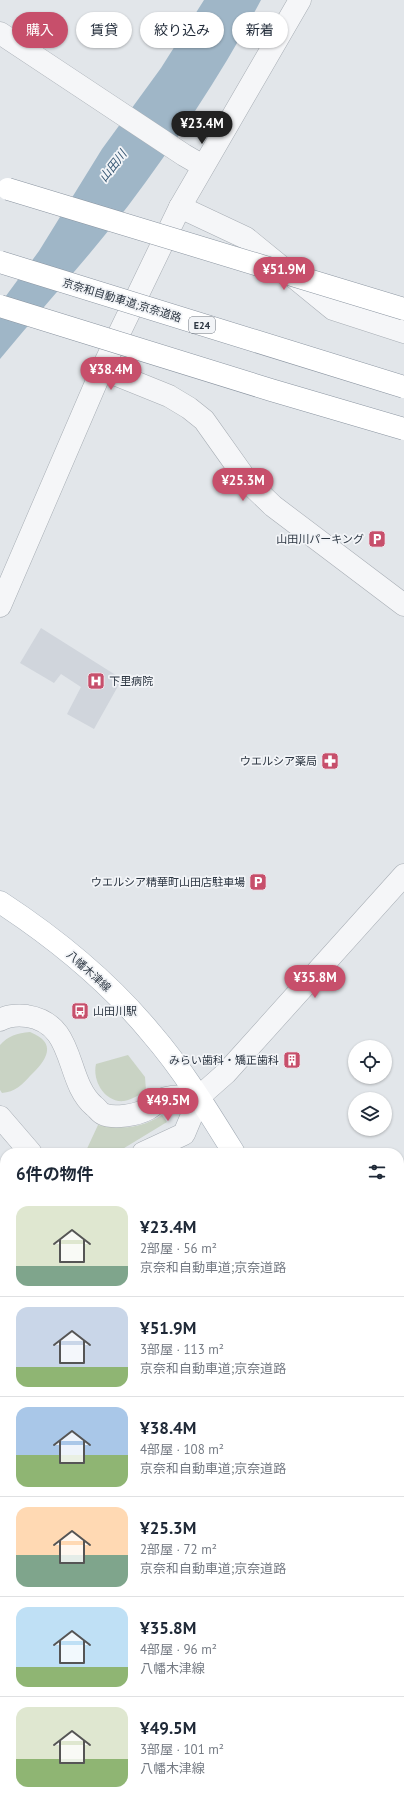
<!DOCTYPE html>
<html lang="ja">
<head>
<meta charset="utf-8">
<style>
  :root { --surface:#fff; --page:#f2f2f3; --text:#1f2937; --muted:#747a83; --line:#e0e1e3; --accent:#c74f6b }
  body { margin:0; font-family:"PT Sans","Noto Sans JP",sans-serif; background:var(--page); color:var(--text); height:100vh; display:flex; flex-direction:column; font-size:15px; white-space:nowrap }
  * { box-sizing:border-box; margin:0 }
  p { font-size:13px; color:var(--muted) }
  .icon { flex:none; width:22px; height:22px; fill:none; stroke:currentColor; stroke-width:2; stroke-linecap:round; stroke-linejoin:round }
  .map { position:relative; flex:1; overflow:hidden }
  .side { position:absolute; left:0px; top:1148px; width:404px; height:656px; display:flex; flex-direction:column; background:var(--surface); border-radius:16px 16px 0 0; box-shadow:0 1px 3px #0004 }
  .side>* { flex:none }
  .banner { position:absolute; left:12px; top:12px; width:380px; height:36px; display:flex; gap:8px }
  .controls { position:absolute; left:348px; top:1040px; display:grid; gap:8px }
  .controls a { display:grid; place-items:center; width:44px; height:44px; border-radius:50%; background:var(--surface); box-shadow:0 1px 3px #0004; font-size:20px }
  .price { position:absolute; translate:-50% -34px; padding:0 9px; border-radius:14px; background:var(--accent); color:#fff; font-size:13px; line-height:26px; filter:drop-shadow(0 1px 2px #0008) }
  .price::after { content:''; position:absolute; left:50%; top:24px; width:12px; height:9px; margin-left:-6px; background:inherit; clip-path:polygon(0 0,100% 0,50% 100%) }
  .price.on { background:#222; color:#fff }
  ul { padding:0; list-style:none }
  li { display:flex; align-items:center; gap:12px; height:100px; padding:0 16px }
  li+li { border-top:1px solid var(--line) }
  li span { display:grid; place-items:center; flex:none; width:112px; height:80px; border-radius:12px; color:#555 }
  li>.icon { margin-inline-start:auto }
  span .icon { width:48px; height:48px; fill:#fffc; stroke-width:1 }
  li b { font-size:17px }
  h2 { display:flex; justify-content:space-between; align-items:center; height:48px; padding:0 16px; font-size:17px }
  .chip { padding:0 14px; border-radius:18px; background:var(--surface); box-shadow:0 1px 3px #0004; font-size:14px; line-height:36px }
  .chip.on { background:var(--accent); color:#fff }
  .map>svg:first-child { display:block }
</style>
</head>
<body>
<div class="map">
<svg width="404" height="1804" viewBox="0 0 404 1804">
  <rect width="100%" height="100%" fill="#e2e6ea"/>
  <polygon fill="#d0d5dc" points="41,628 122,679 94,729 67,714 81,687 61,674 54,683 20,663"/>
  <g fill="#c9d3c4">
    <path d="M30 1032C58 1043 47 1060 30 1076 22 1085 15 1092 2 1093L0 1090V1045C8 1036 17 1033 30 1032Z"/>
    <path d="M128 1055 145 1077 146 1090C139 1095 133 1099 124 1101 105 1103 92 1081 96 1064Z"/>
    <path d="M162 1115 167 1122 116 1153H85L98 1125C125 1129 139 1129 162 1115Z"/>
  </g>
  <path fill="#9fb6c7" d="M204 0H261C223 72 177 141 128 206 88 258 42 308 0 359V304L39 251 102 149 161 68Z"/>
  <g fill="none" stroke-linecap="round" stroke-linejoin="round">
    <defs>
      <g id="minor">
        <polyline points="0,33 184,155 203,166"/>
        <polyline points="180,207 246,238 333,309 404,332"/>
        <polyline points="102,369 169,396 189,408 204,420 248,482 273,506 404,605"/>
        <path d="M0 1020C7 1016 18 1015 27 1016 77 1024 64 1080 94 1106 97 1108 100 1113 103 1114 114 1119 137 1115 148 1109 153 1106 158 1101 163 1099 173 1095 189 1097 200 1096"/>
        <polyline points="0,1117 31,1153"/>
        <polyline points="143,1153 184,1134 200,1096 226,1073 404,875"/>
        <polyline points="0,1500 5,1494"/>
        <polyline points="0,1545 5,1549"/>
        <polyline points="58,1799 65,1804"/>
        <polyline points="4,1804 8,1799"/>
        <polyline points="172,1804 176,1799"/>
      </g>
      <polyline id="tertiary" points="0,606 102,369 180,207 300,0"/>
      <g id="primary">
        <path d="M0 902C55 938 109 982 151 1033 183 1070 208 1111 234 1153"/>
        <polyline points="399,1660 404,1670"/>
      </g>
    </defs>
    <use href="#minor" stroke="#a7adb4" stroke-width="23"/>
    <use href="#tertiary" stroke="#a7adb4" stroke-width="23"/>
    <use href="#primary" stroke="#a2abb5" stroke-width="23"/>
    <use href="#minor" stroke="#f5f6f8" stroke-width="22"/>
    <use href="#tertiary" stroke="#f5f6f8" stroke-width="22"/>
    <use href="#primary" stroke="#fff" stroke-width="22"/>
    <defs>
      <g id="rail">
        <polyline points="0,1279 5,1285"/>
        <polyline points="0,1300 5,1307"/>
        <polyline points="399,1776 404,1782"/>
        <polyline points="399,1798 404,1804"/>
      </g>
    </defs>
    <use href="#rail" stroke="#7c8792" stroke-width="4.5"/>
    <use href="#rail" stroke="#f2f4f7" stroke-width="3" stroke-dasharray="9" stroke-linecap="butt"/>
    <defs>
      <g id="motorway-bridge">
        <polyline points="8,189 404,309"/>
        <polyline points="0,262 404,387"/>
        <polyline points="0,306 271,390 404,429"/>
      </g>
    </defs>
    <use href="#motorway-bridge" stroke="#8a94a0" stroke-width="23" stroke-linecap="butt"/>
    <use href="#motorway-bridge" stroke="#fff" stroke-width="22"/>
  </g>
  <defs>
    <symbol id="parking-square" viewBox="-11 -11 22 22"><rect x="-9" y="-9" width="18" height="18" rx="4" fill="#c74f6b" stroke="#f2f4f7"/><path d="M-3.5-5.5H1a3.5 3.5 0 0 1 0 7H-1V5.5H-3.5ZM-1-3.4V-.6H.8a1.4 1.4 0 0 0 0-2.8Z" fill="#fff"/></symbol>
    <symbol id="hospital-square" viewBox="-11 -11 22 22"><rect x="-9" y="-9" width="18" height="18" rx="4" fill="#c74f6b" stroke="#f2f4f7"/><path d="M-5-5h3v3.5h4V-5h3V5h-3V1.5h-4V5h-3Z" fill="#fff"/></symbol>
    <symbol id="pharmacy-square" viewBox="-11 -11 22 22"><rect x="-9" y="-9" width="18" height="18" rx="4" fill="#c74f6b" stroke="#f2f4f7"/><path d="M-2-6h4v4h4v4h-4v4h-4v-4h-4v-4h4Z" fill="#fff"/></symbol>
    <symbol id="bus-square" viewBox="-11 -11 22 22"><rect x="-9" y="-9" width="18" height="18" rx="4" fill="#c74f6b" stroke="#f2f4f7"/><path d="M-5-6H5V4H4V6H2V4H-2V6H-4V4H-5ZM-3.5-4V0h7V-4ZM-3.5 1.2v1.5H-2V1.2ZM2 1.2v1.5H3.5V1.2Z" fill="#fff"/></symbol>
    <symbol id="building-square" viewBox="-11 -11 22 22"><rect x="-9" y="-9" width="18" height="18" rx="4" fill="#c74f6b" stroke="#f2f4f7"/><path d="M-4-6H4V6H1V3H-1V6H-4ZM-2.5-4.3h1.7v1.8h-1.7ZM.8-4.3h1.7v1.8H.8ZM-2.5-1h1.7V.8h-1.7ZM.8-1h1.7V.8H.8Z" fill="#fff"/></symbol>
  </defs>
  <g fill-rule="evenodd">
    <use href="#parking-square" x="367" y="529" width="20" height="20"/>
    <use href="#hospital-square" x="86" y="671" width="20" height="20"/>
    <use href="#pharmacy-square" x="320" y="751" width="20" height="20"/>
    <use href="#parking-square" x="248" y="872" width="20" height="20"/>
    <use href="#bus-square" x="70" y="1001" width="20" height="20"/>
    <use href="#building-square" x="282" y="1050" width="20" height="20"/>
  </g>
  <g text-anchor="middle" stroke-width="3.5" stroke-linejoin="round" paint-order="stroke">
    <rect fill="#f2f4f7" stroke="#676e78" stroke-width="1" x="189" y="317" width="26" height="16" rx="3"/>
    <g font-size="10" font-weight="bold" fill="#2b3541">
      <text x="202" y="329">E24</text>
    </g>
    <g font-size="11" fill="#2b3541" stroke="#f2f4f7">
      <text transform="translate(122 300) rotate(17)" y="4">京奈和自動車道;京奈道路</text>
      <text transform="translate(89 971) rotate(42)" y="4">八幡木津線</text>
    </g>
    <g font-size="11" fill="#2b3541" stroke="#f2f4f7" text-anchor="end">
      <text x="364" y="543">山田川パーキング</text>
      <text x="109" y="685" text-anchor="start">下里病院</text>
      <text x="317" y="765">ウエルシア薬局</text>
      <text x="245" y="886">ウエルシア精華町山田店駐車場</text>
      <text x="93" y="1015" text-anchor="start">山田川駅</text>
      <text x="279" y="1064">みらい歯科・矯正歯科</text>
    </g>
    <g font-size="12" font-style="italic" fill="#375773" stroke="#f2f4f7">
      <text transform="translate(113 166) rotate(-52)" y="4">山田川</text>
    </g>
  </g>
</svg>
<div class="controls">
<a><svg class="icon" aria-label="locate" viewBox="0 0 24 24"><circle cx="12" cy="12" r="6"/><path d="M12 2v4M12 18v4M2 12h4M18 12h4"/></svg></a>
<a><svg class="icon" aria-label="layers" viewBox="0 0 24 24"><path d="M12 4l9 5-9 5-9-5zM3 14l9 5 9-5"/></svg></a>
</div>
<b class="price on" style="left:202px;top:145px">¥23.4M</b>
<b class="price" style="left:284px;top:291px">¥51.9M</b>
<b class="price" style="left:111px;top:391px">¥38.4M</b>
<b class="price" style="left:243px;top:502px">¥25.3M</b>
<b class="price" style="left:315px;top:999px">¥35.8M</b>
<b class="price" style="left:168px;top:1122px">¥49.5M</b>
<div class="banner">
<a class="chip on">購入</a>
<a class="chip">賃貸</a>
<a class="chip">絞り込み</a>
<a class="chip">新着</a>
</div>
<section class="side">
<h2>6件の物件<svg class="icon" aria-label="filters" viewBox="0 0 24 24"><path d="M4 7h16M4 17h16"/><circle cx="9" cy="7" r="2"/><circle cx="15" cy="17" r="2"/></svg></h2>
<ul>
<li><span style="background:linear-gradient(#dfe7d0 75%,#7fa58c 0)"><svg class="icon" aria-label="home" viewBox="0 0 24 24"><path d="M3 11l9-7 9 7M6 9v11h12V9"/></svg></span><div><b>¥23.4M</b><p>2部屋 · 56 m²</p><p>京奈和自動車道;京奈道路</p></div></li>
<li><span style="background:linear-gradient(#c9d6e8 75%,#8fb573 0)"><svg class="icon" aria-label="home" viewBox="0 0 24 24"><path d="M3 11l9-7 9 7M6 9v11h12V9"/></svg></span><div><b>¥51.9M</b><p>3部屋 · 113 m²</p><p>京奈和自動車道;京奈道路</p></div></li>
<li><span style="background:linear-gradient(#a9c7e8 60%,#8fb573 0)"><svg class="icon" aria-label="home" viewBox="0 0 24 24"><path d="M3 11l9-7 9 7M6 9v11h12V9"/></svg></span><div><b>¥38.4M</b><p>4部屋 · 108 m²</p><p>京奈和自動車道;京奈道路</p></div></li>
<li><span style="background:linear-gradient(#ffd9b3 60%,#7fa58c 0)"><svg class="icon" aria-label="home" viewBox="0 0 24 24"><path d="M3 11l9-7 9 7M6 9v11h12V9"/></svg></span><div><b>¥25.3M</b><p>2部屋 · 72 m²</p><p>京奈和自動車道;京奈道路</p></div></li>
<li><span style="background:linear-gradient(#bfe0f5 75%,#8fb573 0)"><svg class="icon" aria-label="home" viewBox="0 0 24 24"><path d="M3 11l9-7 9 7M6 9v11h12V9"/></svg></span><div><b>¥35.8M</b><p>4部屋 · 96 m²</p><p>八幡木津線</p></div></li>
<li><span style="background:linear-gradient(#dfe7d0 65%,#8fb573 0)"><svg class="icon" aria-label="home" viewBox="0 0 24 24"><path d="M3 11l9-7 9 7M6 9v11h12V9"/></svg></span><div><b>¥49.5M</b><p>3部屋 · 101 m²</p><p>八幡木津線</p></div></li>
</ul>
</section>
</div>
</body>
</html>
